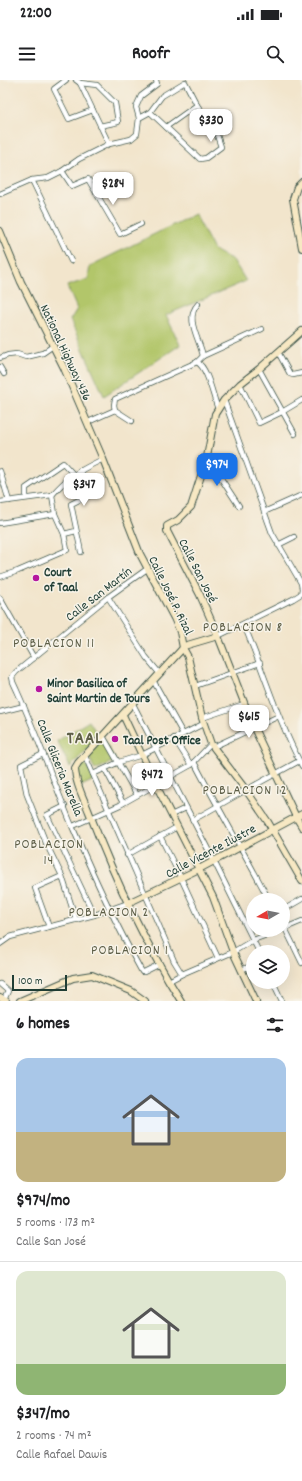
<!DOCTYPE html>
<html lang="en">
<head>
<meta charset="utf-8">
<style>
  :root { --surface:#fff; --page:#f6f6f6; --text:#202124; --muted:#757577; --line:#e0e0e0; --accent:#1a73e8 }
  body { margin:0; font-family:Dekko,sans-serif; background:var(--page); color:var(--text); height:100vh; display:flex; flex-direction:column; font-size:15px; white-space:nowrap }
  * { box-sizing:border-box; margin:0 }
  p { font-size:13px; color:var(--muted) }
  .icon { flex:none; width:22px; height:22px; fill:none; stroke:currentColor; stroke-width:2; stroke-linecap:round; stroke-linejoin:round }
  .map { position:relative; height:921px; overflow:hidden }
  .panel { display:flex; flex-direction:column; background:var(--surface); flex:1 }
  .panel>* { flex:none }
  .needle { width:26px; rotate:261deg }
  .buttons { position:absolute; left:246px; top:813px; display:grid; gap:8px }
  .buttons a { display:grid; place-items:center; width:44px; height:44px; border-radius:50%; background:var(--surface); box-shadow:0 4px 16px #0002; font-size:20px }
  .scale { position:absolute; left:12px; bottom:10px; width:55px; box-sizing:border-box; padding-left:4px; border:2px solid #1f3d34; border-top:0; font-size:11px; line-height:14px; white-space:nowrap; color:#1f3d34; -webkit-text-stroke:3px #f7f3e8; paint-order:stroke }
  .price { position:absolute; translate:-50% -34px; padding:0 9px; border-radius:8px; background:#fff; color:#222; font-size:13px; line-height:26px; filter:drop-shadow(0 1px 2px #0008) }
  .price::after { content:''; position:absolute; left:50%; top:24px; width:12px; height:9px; margin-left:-6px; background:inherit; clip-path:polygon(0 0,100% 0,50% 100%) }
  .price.current { background:var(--accent); color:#fff }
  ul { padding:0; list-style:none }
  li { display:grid; align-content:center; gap:8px; height:212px; padding:0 16px }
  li+li { border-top:1px solid var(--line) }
  li span { display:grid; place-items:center; height:124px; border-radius:12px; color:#555 }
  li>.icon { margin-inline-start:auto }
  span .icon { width:72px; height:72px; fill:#fffc; stroke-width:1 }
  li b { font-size:17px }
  h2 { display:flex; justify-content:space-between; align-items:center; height:48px; padding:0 16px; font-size:17px }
  .status { display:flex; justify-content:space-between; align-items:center; height:28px; padding:0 20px; background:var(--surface); direction:ltr }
  .status svg { height:11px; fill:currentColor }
  header { display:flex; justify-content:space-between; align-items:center; height:52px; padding:0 16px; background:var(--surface); font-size:18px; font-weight:700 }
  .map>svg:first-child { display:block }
</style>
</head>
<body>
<div class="status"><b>22:00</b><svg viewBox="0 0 49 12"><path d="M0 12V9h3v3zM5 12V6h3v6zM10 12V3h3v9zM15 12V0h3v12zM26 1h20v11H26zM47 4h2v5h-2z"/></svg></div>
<header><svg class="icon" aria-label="menu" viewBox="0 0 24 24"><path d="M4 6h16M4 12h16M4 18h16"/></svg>Roofr<svg class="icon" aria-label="search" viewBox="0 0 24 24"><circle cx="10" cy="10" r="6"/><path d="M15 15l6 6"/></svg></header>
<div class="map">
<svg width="302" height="921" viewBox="0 0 302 921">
  <rect width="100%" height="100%" fill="#f7f3e8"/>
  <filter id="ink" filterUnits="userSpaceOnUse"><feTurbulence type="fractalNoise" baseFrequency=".025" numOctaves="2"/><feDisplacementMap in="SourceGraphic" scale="8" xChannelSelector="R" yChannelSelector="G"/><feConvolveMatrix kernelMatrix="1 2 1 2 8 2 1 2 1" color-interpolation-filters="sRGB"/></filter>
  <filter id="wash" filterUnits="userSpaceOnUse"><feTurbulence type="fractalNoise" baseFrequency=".012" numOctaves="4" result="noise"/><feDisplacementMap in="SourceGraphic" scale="16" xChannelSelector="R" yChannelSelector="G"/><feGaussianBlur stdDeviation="0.9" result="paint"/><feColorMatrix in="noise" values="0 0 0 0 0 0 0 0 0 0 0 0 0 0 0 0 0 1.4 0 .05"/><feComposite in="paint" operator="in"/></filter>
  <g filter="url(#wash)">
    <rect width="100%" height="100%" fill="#f2e5cc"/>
    <g fill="#b2c66a" stroke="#68824f">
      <polygon points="195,134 214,170 233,180 246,201 166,235 180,265 104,316 70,240 77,229 67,206 88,199 90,186"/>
      <polygon points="89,641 99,657 70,687 57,661"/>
      <polygon points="103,658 115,679 114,681 95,690 88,675"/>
      <path d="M84 680 94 700 81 706C77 694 74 690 84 680Z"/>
    </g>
  </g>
  <g filter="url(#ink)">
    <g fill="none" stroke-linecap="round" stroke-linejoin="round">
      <defs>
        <g id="street">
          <polyline points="66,0 54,9 69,39 93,30"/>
          <polyline points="76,0 80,3 109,64"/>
          <polyline points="80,3 97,5 115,23 118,42 100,46"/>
          <polyline points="139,38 150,32 162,16 185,2 197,25 216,52 221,67 206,78 200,79 150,32"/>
          <polyline points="166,47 197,25"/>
          <polyline points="62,91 72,106 88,99 120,154 141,144"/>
          <polyline points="32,100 71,181"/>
          <polyline points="0,114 32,100 48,98 62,91 79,79 109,64 131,59 137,54 139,38 136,27 141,16 157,4 156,0"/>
          <path d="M198 224C184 238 200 260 203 276"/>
          <polyline points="278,272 290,294 293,295 302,293"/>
          <polyline points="0,278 8,275 17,274 26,277 43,273 53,266"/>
          <path d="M197 282C208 288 213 317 218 329"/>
          <polyline points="0,287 4,294"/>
          <polyline points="259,289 295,354"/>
          <polyline points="240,304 259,343 282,332 302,320"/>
          <polyline points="115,330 114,325 115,319 197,282 203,276 262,249"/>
          <polyline points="88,342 115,330 132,341"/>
          <polyline points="207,377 239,426"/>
          <polyline points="80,390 89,415 71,424 81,472"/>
          <polyline points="0,391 9,421"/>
          <polyline points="26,418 26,408 63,383 73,394"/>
          <path d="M0 422 52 415C68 396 81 390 103 379"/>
          <polyline points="264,432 302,415"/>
          <polyline points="0,443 55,434"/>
          <polyline points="64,454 76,451"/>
          <polyline points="278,465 294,457"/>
          <path d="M147 489 108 517 16 592 12 597 13 602C35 649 52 698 72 746 93 795 116 845 142 892H144L160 884"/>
          <polyline points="0,497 18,491 67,470 64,454 55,434 52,415"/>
          <polyline points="108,517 146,577 160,594"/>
          <polyline points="0,518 34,578"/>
          <path d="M244 545C264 592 278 641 302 686"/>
          <polyline points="218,556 293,519 301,514 302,509 301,503 272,453 224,320"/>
          <polyline points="154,602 183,654"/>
          <polyline points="195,606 260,583"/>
          <polyline points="133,624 214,781 259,872"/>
          <polyline points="0,632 24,626"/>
          <polyline points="202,638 244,624"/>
          <polyline points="103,656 137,715"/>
          <polyline points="174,658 191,685"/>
          <polyline points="213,667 279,636"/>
          <polyline points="43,674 21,685 27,715 46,763 62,796 76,840"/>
          <polyline points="85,676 160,848 174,881 182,894"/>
          <path d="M194 682C218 728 245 774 269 820"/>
          <polyline points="105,689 123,723"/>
          <polyline points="93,694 119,682 142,675 203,644"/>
          <polyline points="65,726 47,735 94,835"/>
          <polyline points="171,735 186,728"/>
          <polyline points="193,740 246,710 299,681"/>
          <polyline points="73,746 120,725 191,685 211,664"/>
          <polyline points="160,756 181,798 218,878"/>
          <polyline points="127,775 177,747"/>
          <polyline points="283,830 302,819"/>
          <polyline points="283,844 302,883"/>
          <polyline points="49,847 35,808 62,796"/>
          <polyline points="283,849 302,841"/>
          <polyline points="0,864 10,857 94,835 128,823"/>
          <polyline points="241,890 253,885"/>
          <polyline points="169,901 182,894 233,872 253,860 281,850"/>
          <polyline points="273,902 282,921"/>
          <polyline points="0,904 8,911 4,920"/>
        </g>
        <g id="secondary">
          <polyline points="302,102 297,107 293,119 302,168"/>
          <polyline points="0,151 21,202 64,288 103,379 140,474 174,538 180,552 183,568 188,577 202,638 211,664 246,710 268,742 302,801"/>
          <polyline points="302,251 259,289 240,304 224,320 215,334 207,377 191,427 178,440 167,446 167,451 200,515 218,556 254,648 296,737 302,747"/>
          <polyline points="184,566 218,556"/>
          <polyline points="123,635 156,705 213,817 233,872 256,921"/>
          <polyline points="128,823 199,789 302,734"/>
          <polyline points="0,918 6,921"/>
          <polyline points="20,921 73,898 92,895 131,911 145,921"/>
          <path d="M181 921C144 862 114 797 89 732 84 719 75 703 75 688L78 683 183 568"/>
        </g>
      </defs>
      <use href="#street" stroke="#3f564b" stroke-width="6"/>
      <use href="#secondary" stroke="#3f564b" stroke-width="8"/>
      <use href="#street" stroke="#fff" stroke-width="4.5"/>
      <use href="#secondary" stroke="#f7e8c3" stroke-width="6"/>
    </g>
  </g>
  <g fill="#b5179e" stroke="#f7f3e8" stroke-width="1.5">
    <circle cx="36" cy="498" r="4"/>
    <circle cx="39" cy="609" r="4"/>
    <circle cx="115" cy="659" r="4"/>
  </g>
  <g text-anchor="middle" stroke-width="3" stroke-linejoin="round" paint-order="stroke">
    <g font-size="13" fill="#1f3d34" stroke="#f7f3e8">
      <text transform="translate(67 272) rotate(65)" y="5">National Highway 436</text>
      <text transform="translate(199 490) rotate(63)" y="5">Calle San José</text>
      <text transform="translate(98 513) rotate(-38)" y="5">Calle San Martín</text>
      <text transform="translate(172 515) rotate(64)" y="5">Calle José P. Rizal</text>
      <text transform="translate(61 687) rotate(68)" y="5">Calle Gliceria Marella</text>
      <text transform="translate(210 770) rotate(-28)" y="5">Calle Vicente Ilustre</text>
    </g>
    <g font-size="13" font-weight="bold" fill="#1f3d34" stroke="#f7f3e8" text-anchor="start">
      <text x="44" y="496">Court<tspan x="44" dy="15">of Taal</tspan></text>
      <text x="47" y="607">Minor Basilica of<tspan x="47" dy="15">Saint Martin de Tours</tspan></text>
      <text x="123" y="664">Taal Post Office</text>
    </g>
    <g font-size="14" letter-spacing="1" fill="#5e5f48" stroke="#f7f3e8">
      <text x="243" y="551">POBLACION 8</text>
      <text x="54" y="567">POBLACION 11</text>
      <text x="245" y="714">POBLACION 12</text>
      <text x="49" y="768">POBLACION<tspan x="49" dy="16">14</tspan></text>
      <text x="109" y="836">POBLACION 2</text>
      <text x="130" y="874">POBLACION 1</text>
    </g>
    <g font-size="17" font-weight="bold" letter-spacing="1" fill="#5e5f48" stroke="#f7f3e8">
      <text x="85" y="663">TAAL</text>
    </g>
  </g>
</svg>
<div class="buttons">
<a><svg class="needle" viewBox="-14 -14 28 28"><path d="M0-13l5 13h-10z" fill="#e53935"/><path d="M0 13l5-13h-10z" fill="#757577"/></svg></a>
<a><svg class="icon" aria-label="layers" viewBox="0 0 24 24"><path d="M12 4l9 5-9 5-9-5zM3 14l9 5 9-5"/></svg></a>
</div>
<div class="scale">100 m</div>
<b class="price" style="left:211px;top:63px">$330</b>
<b class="price" style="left:113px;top:126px">$284</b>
<b class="price current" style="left:217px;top:407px">$974</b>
<b class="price" style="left:84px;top:427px">$347</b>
<b class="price" style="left:249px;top:659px">$615</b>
<b class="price" style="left:152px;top:717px">$472</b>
</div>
<section class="panel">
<h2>6 homes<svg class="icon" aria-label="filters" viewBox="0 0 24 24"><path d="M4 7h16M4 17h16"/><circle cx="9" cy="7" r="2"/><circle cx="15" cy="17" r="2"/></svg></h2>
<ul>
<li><span style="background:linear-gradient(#a9c7e8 60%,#c2b280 0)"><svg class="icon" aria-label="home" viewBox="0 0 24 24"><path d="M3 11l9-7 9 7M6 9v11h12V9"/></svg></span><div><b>$974/mo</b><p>5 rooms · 173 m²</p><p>Calle San José</p></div></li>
<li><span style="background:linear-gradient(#dfe7d0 75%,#8fb573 0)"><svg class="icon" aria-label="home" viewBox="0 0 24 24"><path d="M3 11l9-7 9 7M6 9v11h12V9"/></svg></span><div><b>$347/mo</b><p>2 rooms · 74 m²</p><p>Calle Rafael Dawis</p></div></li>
</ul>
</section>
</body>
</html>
